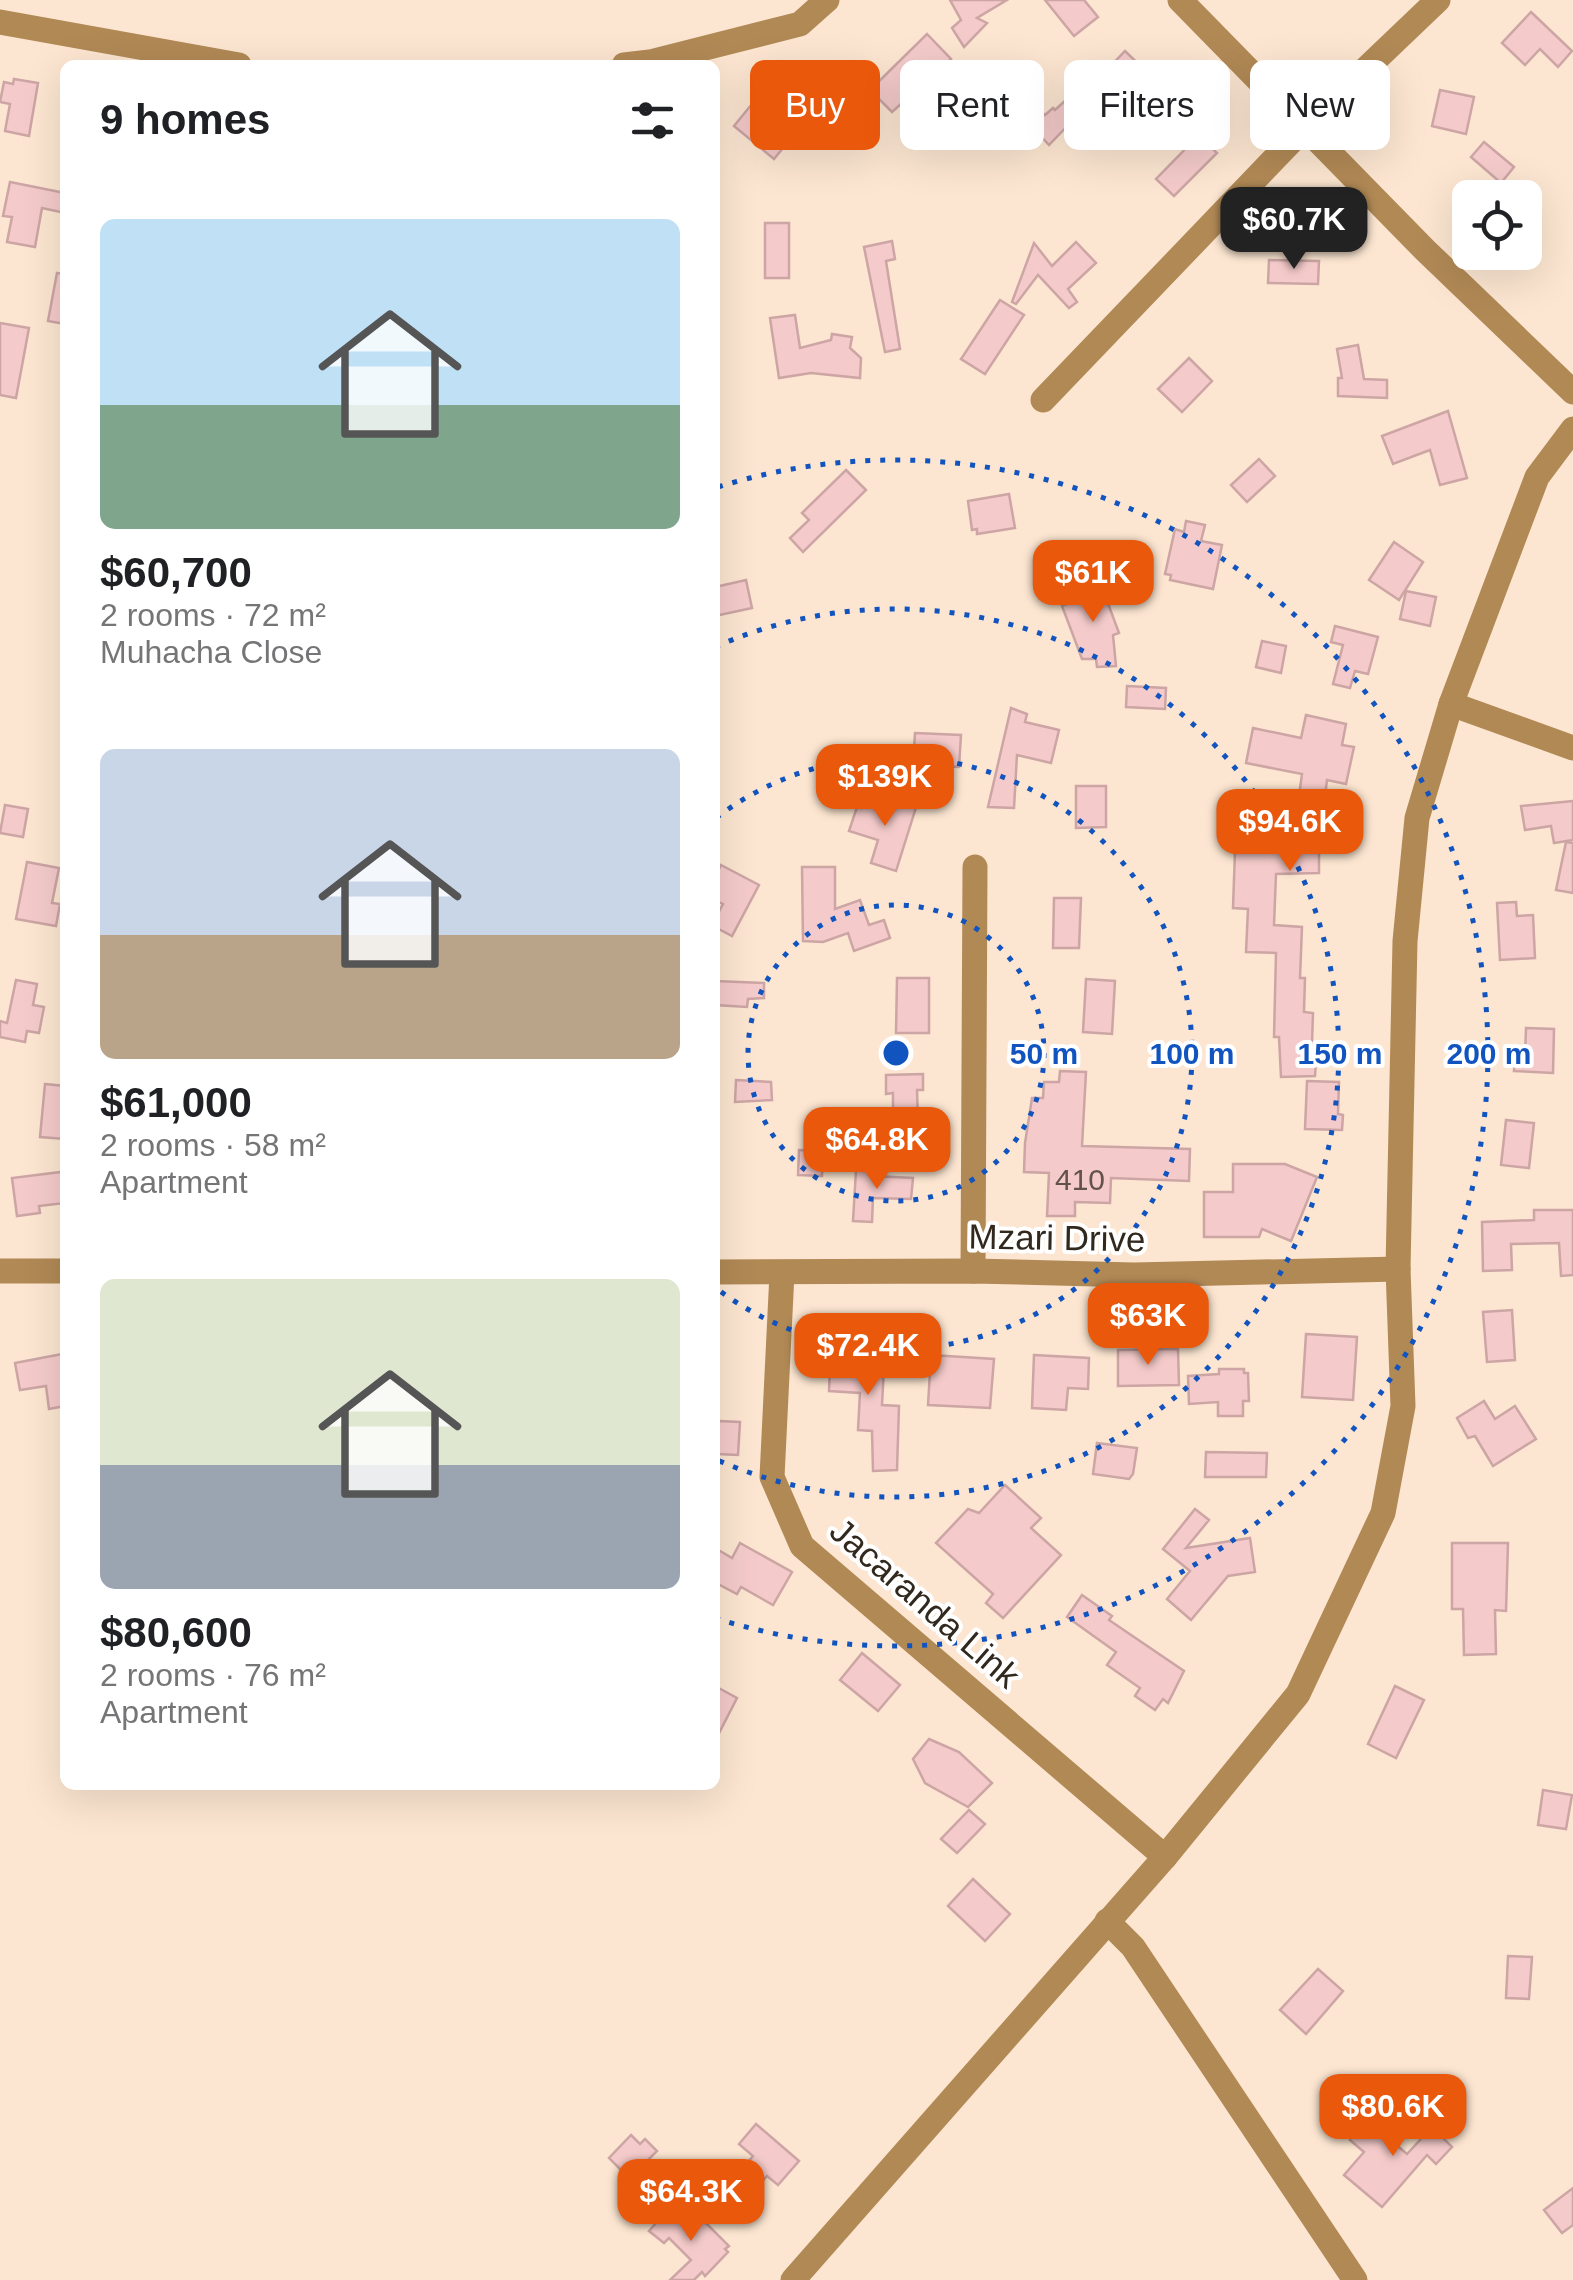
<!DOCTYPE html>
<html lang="en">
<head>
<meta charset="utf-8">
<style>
  :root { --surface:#fff; --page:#f2f2f2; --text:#202124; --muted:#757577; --accent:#ea580c }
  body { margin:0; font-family:Helvetica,sans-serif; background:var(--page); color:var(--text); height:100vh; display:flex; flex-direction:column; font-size:38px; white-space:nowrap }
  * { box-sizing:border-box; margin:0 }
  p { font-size:32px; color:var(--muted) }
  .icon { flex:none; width:55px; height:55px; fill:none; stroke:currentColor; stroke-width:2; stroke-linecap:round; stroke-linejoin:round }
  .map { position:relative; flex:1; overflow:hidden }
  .sheet { position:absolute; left:60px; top:60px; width:660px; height:1730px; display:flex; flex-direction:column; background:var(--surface); border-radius:15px; box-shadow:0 10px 40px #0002 }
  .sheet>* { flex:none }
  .banner { position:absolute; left:750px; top:60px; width:672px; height:90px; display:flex; gap:20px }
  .controls { position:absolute; left:1452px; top:180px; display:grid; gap:20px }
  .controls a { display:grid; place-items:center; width:90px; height:90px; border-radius:15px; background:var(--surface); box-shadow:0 10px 40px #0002; font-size:50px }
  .price { position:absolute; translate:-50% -85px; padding:0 22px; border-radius:20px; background:var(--accent); color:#fff; font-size:32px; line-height:65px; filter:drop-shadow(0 2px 5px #0008) }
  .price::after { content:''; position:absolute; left:50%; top:60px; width:30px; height:22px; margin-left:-15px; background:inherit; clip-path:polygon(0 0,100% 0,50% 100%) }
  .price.active { background:#222; color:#fff }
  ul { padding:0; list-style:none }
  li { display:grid; align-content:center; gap:20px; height:530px; padding:0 40px }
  li span { display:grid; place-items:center; height:310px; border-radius:15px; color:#555 }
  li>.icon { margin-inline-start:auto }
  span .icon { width:180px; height:180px; fill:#fffc; stroke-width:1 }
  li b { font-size:42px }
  h2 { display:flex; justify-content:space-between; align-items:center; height:120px; padding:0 40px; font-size:42px }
  .tag { padding:0 35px; border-radius:15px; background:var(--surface); box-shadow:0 10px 40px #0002; font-size:35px; line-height:90px }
  .tag.active { background:var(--accent); color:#fff }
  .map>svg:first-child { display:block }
</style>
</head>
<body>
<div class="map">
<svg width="1573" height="2280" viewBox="0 0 1573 2280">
  <rect width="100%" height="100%" fill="#fce6d1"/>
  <g fill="#f4cbca" stroke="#cca5a4" stroke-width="2.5">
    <polygon points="950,0 1007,0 977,18 987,23 964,47 952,28 961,20"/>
    <polygon points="1045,0 1084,0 1098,17 1074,36"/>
    <polygon points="1531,12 1572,51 1558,67 1540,49 1525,65 1502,43"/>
    <polygon points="927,34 951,59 892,112 870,90"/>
    <polygon points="1125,51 1157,82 1109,129 1107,126 1084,137 1074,119 1049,145 1009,102 1019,92 1045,115 1053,108 1055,110 1079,88 1099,110 1122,89 1105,72"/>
    <polygon points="14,79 38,83 29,136 5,131 10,104 0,102 4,82 13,84"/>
    <polygon points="1440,90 1474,97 1466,134 1432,126"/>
    <polygon points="752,104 792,137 774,159 734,126"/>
    <polygon points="1199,135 1217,153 1174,196 1156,179"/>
    <polygon points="1484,142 1514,167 1501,183 1471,157"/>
    <polygon points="10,182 65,193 65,213 42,208 35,247 7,242 12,217 3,216"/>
    <rect x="765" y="223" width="24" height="55"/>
    <polygon points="892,241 895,259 886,261 900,349 885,352 864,247"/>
    <polygon points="1076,242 1096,263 1068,289 1077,302 1069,308 1038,275 1016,304 1012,302 1034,243 1052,266"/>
    <polygon points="1269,260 1319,261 1318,284 1268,283"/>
    <polygon points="57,273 65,274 65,324 48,321"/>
    <polygon points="1000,300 1024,315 985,374 961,359"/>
    <polygon points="795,315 800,348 831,340 832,334 852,337 850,348 861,358 860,378 811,373 779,378 770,318"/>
    <polygon points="0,323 29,328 16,398 0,395"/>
    <polygon points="1358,345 1364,379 1387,380 1387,398 1338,396 1338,378 1342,378 1337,349"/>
    <polygon points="1189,358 1212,381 1182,412 1158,389"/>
    <polygon points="1448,411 1467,478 1440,485 1430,450 1393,464 1382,436"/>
    <polygon points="1259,459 1275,476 1247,502 1231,485"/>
    <polygon points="846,470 866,490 803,552 790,538 809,520 802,513"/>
    <polygon points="1009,494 1015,528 977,534 977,529 972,530 968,501"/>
    <polygon points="1186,521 1205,525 1201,541 1222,545 1213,589 1170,580 1171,575 1165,574 1175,529 1184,532"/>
    <polygon points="1394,542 1423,562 1399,600 1369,580"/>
    <polygon points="746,580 752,608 715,616 715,587"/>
    <polygon points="1100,582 1119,633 1113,635 1116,666 1097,667 1096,659 1082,659 1062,606 1076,600 1074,593"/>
    <polygon points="1406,591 1436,597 1430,626 1400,619"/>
    <polygon points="1335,626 1378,637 1368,674 1355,671 1350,688 1333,684 1343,645 1331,642"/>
    <polygon points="1262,641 1286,646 1281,673 1256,667"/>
    <polygon points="1127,686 1166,688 1165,709 1126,707"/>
    <polygon points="1011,708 1027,714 1025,722 1059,730 1051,763 1017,755 1014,808 988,807"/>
    <polygon points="1306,715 1346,724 1342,745 1354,747 1346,784 1327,780 1321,828 1329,828 1327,847 1319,846 1319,873 1276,874 1274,925 1302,927 1300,978 1305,978 1304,1012 1313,1013 1312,1044 1317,1044 1315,1076 1281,1077 1279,1037 1274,1037 1276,953 1246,952 1248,909 1233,908 1235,851 1247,850 1248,845 1284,848 1287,824 1295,825 1302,774 1246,763 1253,728 1301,738"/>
    <polygon points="915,733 961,735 959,767 913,765"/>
    <polygon points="1076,786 1106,786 1106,827 1076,828"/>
    <polygon points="901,796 918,801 896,871 871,863 878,840 849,831 857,807 861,808 865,798 897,808"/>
    <polygon points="1573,801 1573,840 1554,843 1551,826 1525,830 1521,806"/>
    <polygon points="5,805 28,809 23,837 0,833"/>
    <polygon points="1566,842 1573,843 1573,893 1556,890"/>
    <polygon points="27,862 59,868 52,903 60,904 56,926 16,919"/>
    <polygon points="721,865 759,885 732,936 715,927 715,919 723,904 715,900 715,877"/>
    <polygon points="802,867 835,867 835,909 860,900 869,925 884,920 890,938 854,951 848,933 823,942 803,941"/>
    <polygon points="1054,898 1081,898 1079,948 1053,948"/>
    <polygon points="1516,902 1517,916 1533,915 1535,958 1500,960 1497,903"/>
    <polygon points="897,978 929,978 929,1033 896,1033"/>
    <polygon points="1086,979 1115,981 1112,1034 1083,1032"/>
    <polygon points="16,980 37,984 33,1005 44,1007 39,1033 27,1031 25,1042 0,1037 0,1021 7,1023"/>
    <polygon points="715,981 764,983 764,998 748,999 747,1007 715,1005"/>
    <polygon points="1526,1028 1554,1029 1553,1073 1514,1071 1515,1055 1525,1056"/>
    <polygon points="1060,1071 1086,1072 1082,1146 1190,1149 1189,1181 1111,1178 1110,1203 1075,1202 1075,1216 1047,1216 1049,1173 1024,1172 1025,1143 1032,1098 1043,1098 1044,1082 1059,1082"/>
    <polygon points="923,1074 923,1090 917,1090 918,1123 893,1124 893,1093 886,1094 886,1075"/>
    <polygon points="736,1080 771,1082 772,1100 735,1102"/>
    <polygon points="1307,1081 1339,1082 1338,1114 1343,1115 1342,1130 1305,1129"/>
    <polygon points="45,1084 65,1086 65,1139 40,1137"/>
    <polygon points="1506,1120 1534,1123 1529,1168 1501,1165"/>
    <polygon points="799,1150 823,1151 822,1176 798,1175"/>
    <polygon points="1233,1164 1285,1164 1317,1177 1291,1241 1262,1229 1259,1237 1204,1237 1204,1192 1233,1192"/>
    <polygon points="856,1170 875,1171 874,1176 913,1178 911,1199 873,1198 872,1222 853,1221"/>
    <polygon points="61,1172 65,1203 39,1206 40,1213 17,1216 12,1178"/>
    <polygon points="1534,1210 1573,1210 1573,1275 1561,1276 1559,1243 1511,1244 1512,1270 1483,1271 1482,1222 1534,1220"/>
    <polygon points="1512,1310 1515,1360 1487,1362 1483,1312"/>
    <polygon points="1306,1334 1357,1337 1353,1400 1302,1397"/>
    <polygon points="831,1345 885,1348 882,1405 899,1406 897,1470 873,1471 872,1431 858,1430 860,1393 829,1391"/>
    <polygon points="1178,1349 1179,1385 1118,1386 1118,1350"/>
    <polygon points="62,1354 65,1406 49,1409 46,1386 20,1390 15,1363"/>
    <polygon points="931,1355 994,1359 990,1408 928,1405"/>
    <polygon points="1034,1355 1089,1358 1088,1389 1068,1388 1066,1410 1032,1408"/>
    <polygon points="1219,1369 1244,1369 1244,1373 1248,1373 1249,1401 1243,1401 1243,1416 1218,1416 1218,1402 1189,1404 1188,1376 1219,1374"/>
    <polygon points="1484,1401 1495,1419 1515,1406 1536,1439 1493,1466 1475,1436 1468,1438 1457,1418"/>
    <polygon points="719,1421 740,1422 738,1455 717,1454"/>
    <polygon points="1097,1443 1137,1448 1133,1474 1129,1479 1093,1474"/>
    <polygon points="1206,1452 1267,1453 1266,1477 1205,1477"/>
    <polygon points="1005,1485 1041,1518 1031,1528 1061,1555 1003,1618 986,1603 993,1594 936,1543 968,1509 979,1513"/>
    <polygon points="1195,1509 1209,1520 1186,1548 1250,1538 1255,1572 1228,1576 1191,1620 1167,1599 1190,1571 1163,1549"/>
    <polygon points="740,1543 792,1572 773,1605 741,1587 737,1594 718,1584 715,1548 732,1558"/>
    <polygon points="1452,1543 1508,1543 1506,1611 1495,1610 1496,1654 1464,1655 1463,1609 1452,1609"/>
    <polygon points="1082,1595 1112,1616 1109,1620 1184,1671 1168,1703 1163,1699 1155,1710 1135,1696 1140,1688 1107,1665 1116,1652 1067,1617"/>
    <polygon points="862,1653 900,1685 878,1711 840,1680"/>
    <polygon points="715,1686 737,1698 715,1741"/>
    <polygon points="1395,1686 1424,1700 1396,1758 1368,1744"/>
    <polygon points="929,1739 959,1752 992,1783 968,1807 925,1783 913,1759"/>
    <polygon points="1543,1790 1572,1795 1566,1829 1538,1825"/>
    <polygon points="969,1810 985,1824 957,1853 941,1839"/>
    <polygon points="973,1879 1010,1914 985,1941 948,1906"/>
    <polygon points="1508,1956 1532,1957 1529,1999 1506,1998"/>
    <polygon points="1318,1969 1343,1991 1306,2034 1280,2010"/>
    <polygon points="1445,2113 1455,2122 1442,2137 1452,2147 1436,2164 1427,2155 1382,2207 1344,2175 1364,2152 1350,2140 1367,2120 1407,2154"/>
    <polygon points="756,2124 799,2161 778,2185 767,2176 749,2196 731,2181 753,2156 739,2144"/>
    <polygon points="631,2135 640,2144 645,2139 657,2151 645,2163 650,2168 638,2180 627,2169 624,2173 609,2158"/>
    <polygon points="1573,2188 1573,2225 1562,2233 1544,2210"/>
    <polygon points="669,2208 686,2222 690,2219 694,2223 700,2217 729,2246 725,2249 728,2252 705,2276 702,2272 694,2280 670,2280 691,2260 669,2238 664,2243 649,2231"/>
  </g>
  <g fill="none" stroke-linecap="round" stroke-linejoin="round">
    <g stroke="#b18955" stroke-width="25">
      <polyline points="1180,0 1425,250 1573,392"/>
      <polyline points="0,22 239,65"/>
      <polyline points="624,65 650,62 800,24 827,0"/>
      <polyline points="1043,400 1306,126 1438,0"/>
      <polyline points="1451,704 1573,748"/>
      <polyline points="0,1271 65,1271"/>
      <polyline points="973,1271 975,867"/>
      <polyline points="715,1272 973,1271 1134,1275 1398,1269"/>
      <polyline points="782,1273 772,1477 802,1546 1165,1857"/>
      <polyline points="1107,1921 1133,1947 1355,2280"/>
      <polyline points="793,2280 1165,1857 1298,1694 1383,1513 1403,1406 1398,1269 1405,941 1417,818 1451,704 1537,477 1573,429"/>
    </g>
  </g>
  <g fill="none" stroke="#1154bf" stroke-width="5" stroke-dasharray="5 10">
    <circle cx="896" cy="1053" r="148"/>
    <path d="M716 818A296 296 0 1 1 716 1288"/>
    <path d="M715 647A444 444 0 1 1 715 1459"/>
    <path d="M718 487A593 593 0 1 1 718 1619"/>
  </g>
  <g text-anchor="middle" stroke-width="8" stroke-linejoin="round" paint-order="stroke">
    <g font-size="30" fill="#625249">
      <text x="1080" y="1190">410</text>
    </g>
    <g font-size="35" fill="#32291e" stroke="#fff">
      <text transform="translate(1057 1238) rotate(1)" y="12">Mzari Drive</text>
      <text transform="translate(925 1603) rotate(41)" y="12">Jacaranda Link</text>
    </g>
  </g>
  <circle cx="896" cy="1053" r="15" fill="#1154bf" stroke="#fff" stroke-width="5"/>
  <g font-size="30" text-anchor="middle" font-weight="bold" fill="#1154bf" stroke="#fff" stroke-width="8" stroke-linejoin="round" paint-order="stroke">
    <text x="1044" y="1064">50 m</text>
    <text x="1192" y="1064">100 m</text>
    <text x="1340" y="1064">150 m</text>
    <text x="1489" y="1064">200 m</text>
  </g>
</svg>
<div class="controls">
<a><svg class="icon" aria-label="locate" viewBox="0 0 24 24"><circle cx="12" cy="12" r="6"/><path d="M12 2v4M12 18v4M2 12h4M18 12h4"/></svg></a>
</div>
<b class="price active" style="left:1294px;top:272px">$60.7K</b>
<b class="price" style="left:1093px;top:625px">$61K</b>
<b class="price" style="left:885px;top:829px">$139K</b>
<b class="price" style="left:1290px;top:874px">$94.6K</b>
<b class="price" style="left:877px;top:1192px">$64.8K</b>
<b class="price" style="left:1148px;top:1368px">$63K</b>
<b class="price" style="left:868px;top:1398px">$72.4K</b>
<b class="price" style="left:1393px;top:2159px">$80.6K</b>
<b class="price" style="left:691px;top:2244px">$64.3K</b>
<div class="banner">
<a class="tag active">Buy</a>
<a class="tag">Rent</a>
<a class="tag">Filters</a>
<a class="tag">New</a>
</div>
<section class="sheet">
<h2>9 homes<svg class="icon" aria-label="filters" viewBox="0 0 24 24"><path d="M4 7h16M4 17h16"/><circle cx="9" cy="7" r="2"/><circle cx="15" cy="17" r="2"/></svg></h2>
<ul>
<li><span style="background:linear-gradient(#bfe0f5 60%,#7fa58c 0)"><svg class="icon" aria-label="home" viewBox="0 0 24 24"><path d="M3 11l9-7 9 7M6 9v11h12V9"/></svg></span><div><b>$60,700</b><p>2 rooms · 72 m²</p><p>Muhacha Close</p></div></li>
<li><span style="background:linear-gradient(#c9d6e8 60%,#b9a48a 0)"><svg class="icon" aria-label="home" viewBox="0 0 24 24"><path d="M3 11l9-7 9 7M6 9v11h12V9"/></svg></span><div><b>$61,000</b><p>2 rooms · 58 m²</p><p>Apartment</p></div></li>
<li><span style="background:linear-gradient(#dfe7d0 60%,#9aa5b1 0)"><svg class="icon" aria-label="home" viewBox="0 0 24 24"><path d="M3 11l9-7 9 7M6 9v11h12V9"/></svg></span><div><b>$80,600</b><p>2 rooms · 76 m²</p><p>Apartment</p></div></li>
</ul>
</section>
</div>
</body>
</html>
